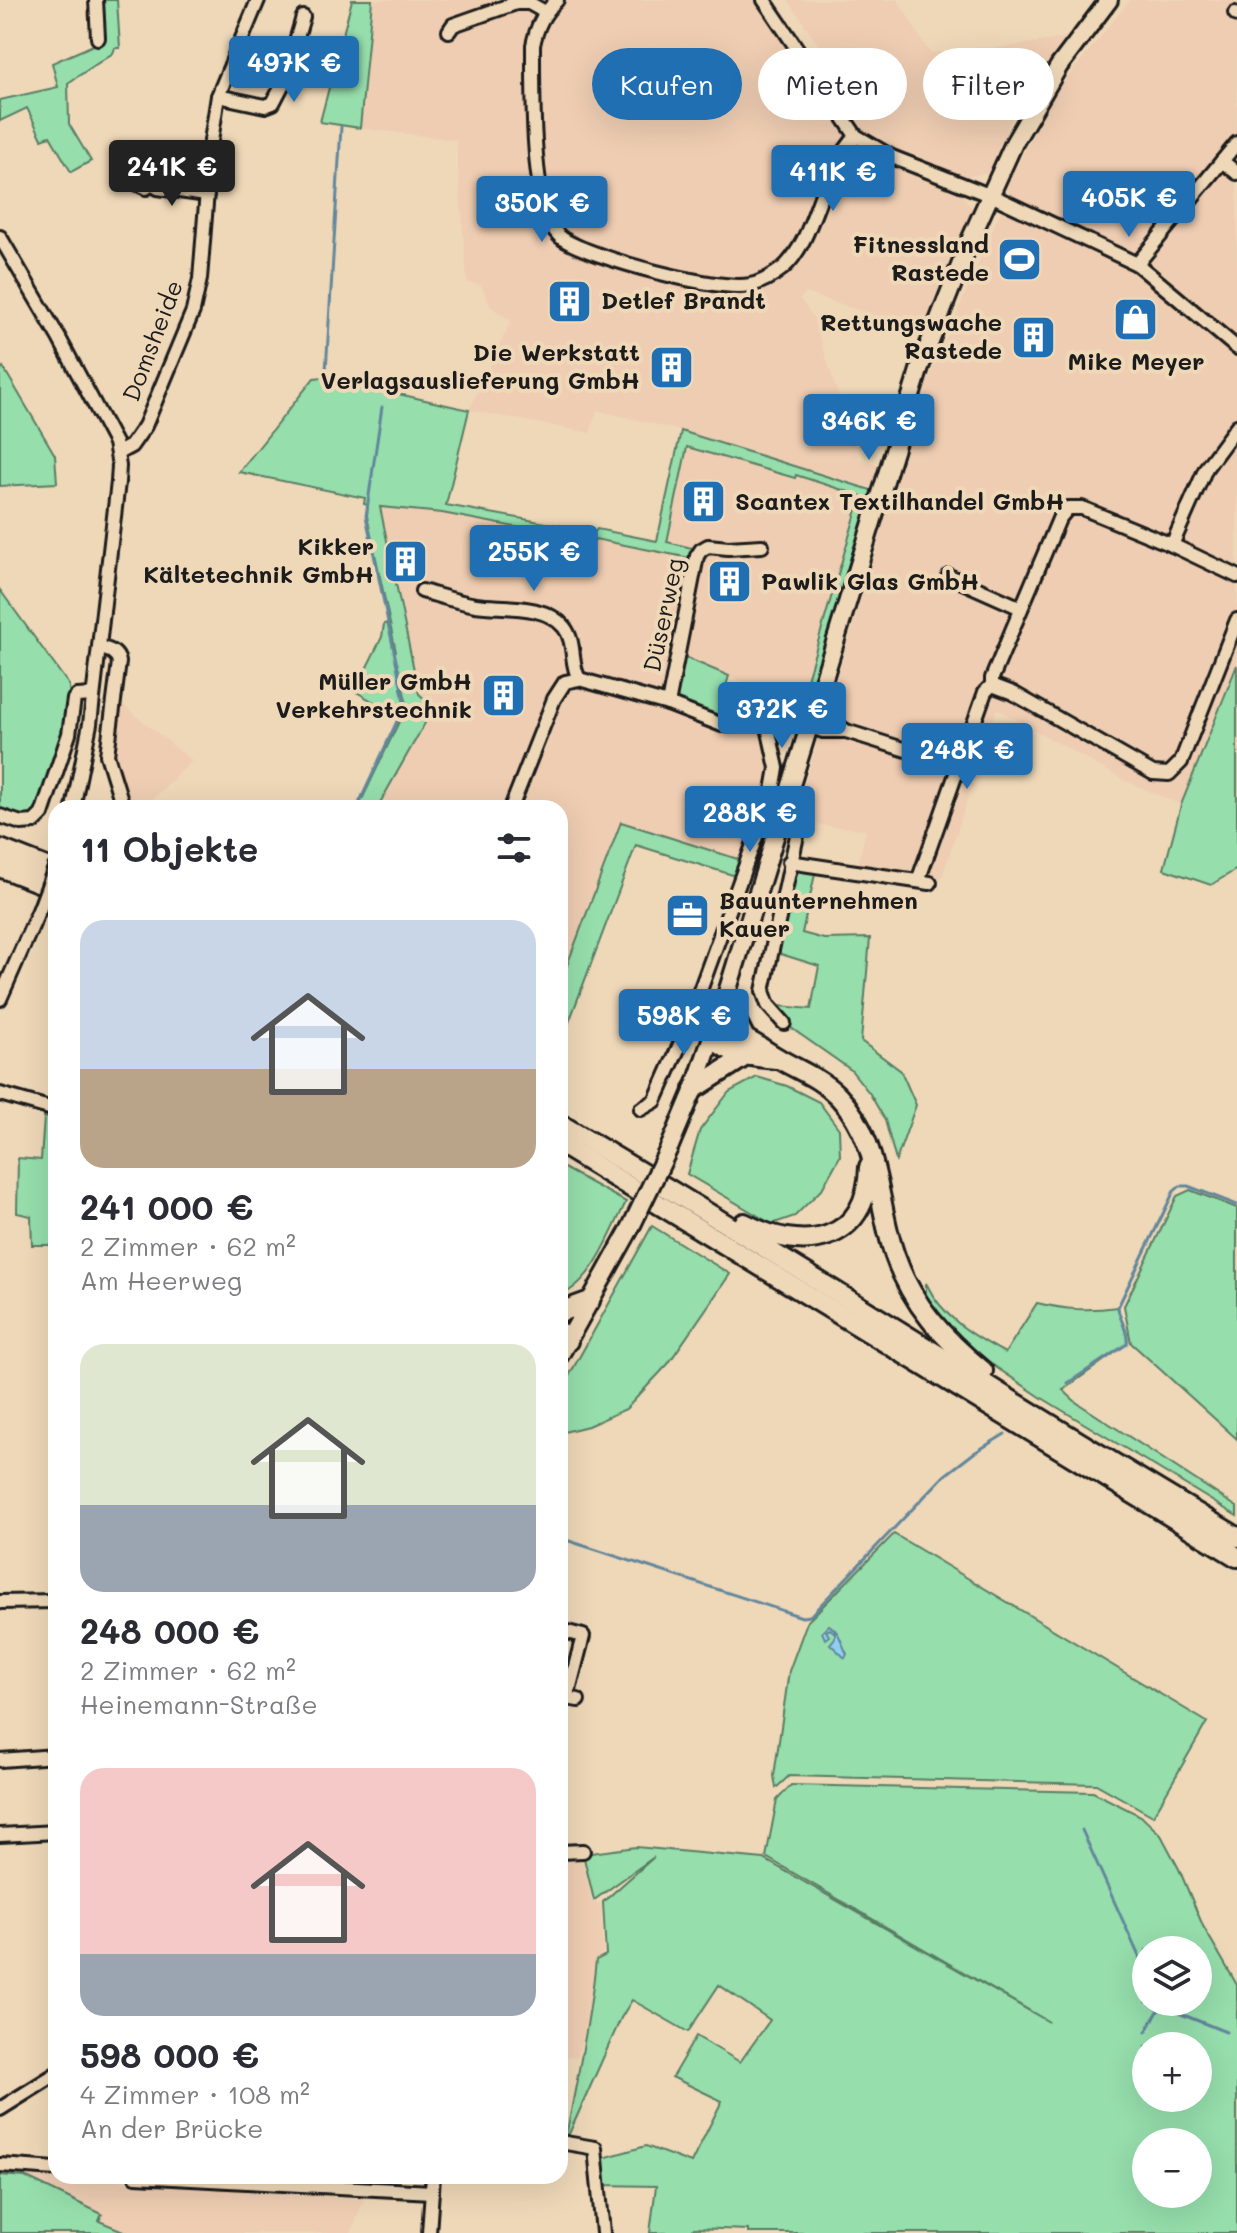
<!DOCTYPE html>
<html lang="de">
<head>
<meta charset="utf-8">
<style>
  :root { --surface:#fff; --page:#f2f2f3; --text:#2b2b33; --muted:#7c7c81; --accent:#1f6fb2 }
  body { margin:0; font-family:Mali,sans-serif; background:var(--page); color:var(--text); height:100vh; display:flex; flex-direction:column; font-size:30px; white-space:nowrap }
  * { box-sizing:border-box; margin:0 }
  p { font-size:26px; color:var(--muted) }
  .icon { flex:none; width:44px; height:44px; fill:none; stroke:currentColor; stroke-width:2; stroke-linecap:round; stroke-linejoin:round }
  .map { position:relative; flex:1; overflow:hidden }
  .panel { position:absolute; left:48px; top:800px; width:520px; height:1384px; display:flex; flex-direction:column; background:var(--surface); border-radius:24px; box-shadow:0 8px 32px #0002 }
  .panel>* { flex:none }
  .guide { position:absolute; left:592px; top:48px; width:524px; height:72px; display:flex; gap:16px }
  .buttons { position:absolute; left:1132px; top:1936px; display:grid; gap:16px }
  .buttons a { display:grid; place-items:center; width:80px; height:80px; border-radius:50%; background:var(--surface); box-shadow:0 8px 32px #0002; font-size:40px }
  .price { position:absolute; translate:-50% -68px; padding:0 18px; border-radius:8px; background:var(--accent); color:#fff; font-size:26px; line-height:52px; filter:drop-shadow(0 2px 4px #0008) }
  .price::after { content:''; position:absolute; left:50%; top:48px; width:24px; height:18px; margin-left:-12px; background:inherit; clip-path:polygon(0 0,100% 0,50% 100%) }
  .price.current { background:#222; color:#fff }
  ul { padding:0; list-style:none }
  li { display:grid; align-content:center; gap:16px; height:424px; padding:0 32px }
  li span { display:grid; place-items:center; height:248px; border-radius:24px; color:#555 }
  li>.icon { margin-inline-start:auto }
  span .icon { width:144px; height:144px; fill:#fffc; stroke-width:1 }
  li b { font-size:34px }
  h2 { display:flex; justify-content:space-between; align-items:center; height:96px; padding:0 32px; font-size:34px }
  .pill { padding:0 28px; border-radius:36px; background:var(--surface); box-shadow:0 8px 32px #0002; font-size:28px; line-height:72px }
  .pill.current { background:var(--accent); color:#fff }
  .map>svg:first-child { display:block }
</style>
</head>
<body>
<div class="map">
<svg width="1237" height="2233" viewBox="0 0 1237 2233">
  <rect width="100%" height="100%" fill="#efd8b8"/>
  <filter id="ink" filterUnits="userSpaceOnUse"><feTurbulence type="fractalNoise" baseFrequency=".0125" numOctaves="2"/><feDisplacementMap in="SourceGraphic" scale="16" xChannelSelector="R" yChannelSelector="G"/><feConvolveMatrix kernelMatrix="1 2 1 2 8 2 1 2 1" color-interpolation-filters="sRGB"/></filter>
  <g filter="url(#ink)">
    <g fill="#eecdb2">
      <polygon points="372,0 758,0 843,132 862,149 902,171 959,190 973,210 925,332 806,293 800,299 813,317 859,459 879,465 872,488 681,431 597,410 590,433 469,410 511,321 491,307 481,285 467,282 456,140 360,128"/>
      <polygon points="788,0 898,0 929,52 959,54 1065,38 1014,114 988,173 963,177 908,160 872,139 852,118 863,110"/>
      <polygon points="1130,0 1237,0 1237,664 1181,805 1126,781 997,709 941,880 857,869 866,830 803,823 797,809 927,383 1002,208 1014,208 1059,227 1063,221 1017,201 1005,188 1055,93"/>
      <polygon points="686,447 794,478 796,475 862,496 800,703 795,706 766,711 762,699 763,690 682,656 701,558 707,550 667,543"/>
      <polygon points="379,507 442,513 593,542 594,539 690,558 663,707 736,730 759,729 767,735 773,770 744,861 621,823 560,984 560,808 377,808 434,707 419,694"/>
      <polygon points="118,701 192,761 143,808 134,808 121,786 112,759"/>
      <polygon points="560,1854 582,1854 591,1900 601,1904 603,1953 595,1959 590,2011 577,2058 560,2057"/>
      <polygon points="0,2172 159,2183 364,2199 351,2233 0,2233"/>
    </g>
    <g fill="#96deac" stroke="#597d64" stroke-width="2" fill-rule="evenodd">
      <polygon points="96,0 117,0 120,48 115,48 113,53 68,83 69,124 91,161 71,172 50,136 42,139 27,108 0,121 0,100 58,87 52,63 98,43"/>
      <polygon points="352,0 372,0 360,128 320,122"/>
      <polygon points="3,367 55,455 57,483 0,486 0,372"/>
      <polygon points="324,377 469,410 446,505 595,532 597,529 657,541 681,431 874,491 813,695 800,703 861,496 796,475 795,478 687,447 667,542 692,548 690,558 595,539 593,542 442,513 380,507 419,694 434,707 377,808 358,808 407,705 397,662 404,705 398,716 355,691 382,637 384,624 387,623 396,652 367,516 368,505 364,504 365,498 239,472 314,378"/>
      <polygon points="0,590 69,685 71,719 41,810 29,820 0,810"/>
      <polygon points="682,656 729,676 723,695 754,709 755,714 736,720 679,704 674,694"/>
      <polygon points="1237,665 1237,869 1211,885 1164,869 1181,805"/>
      <polygon points="621,822 744,861 739,877 636,845 560,1046 560,984"/>
      <polygon points="789,862 817,865 802,933 824,939 870,938 861,1041 901,1071 916,1105 896,1161 885,1120 870,1094 851,1070 784,1023 768,1005 811,1009 819,966 771,951"/>
      <polygon points="757,1077 787,1086 819,1102 839,1129 840,1156 822,1189 795,1216 772,1224 687,1174 700,1130 729,1092"/>
      <polygon points="44,1117 56,1120 56,1245 32,1245 31,1216 17,1213 18,1158 41,1160"/>
      <path d="M560 1166 626 1202C610 1234 595 1280 560 1296Z"/>
      <polygon points="1190,1190 1237,1208 1237,1439 1131,1343 1124,1306 1177,1196"/>
      <polygon points="652,1226 730,1274 668,1364 626,1409 588,1426 560,1433 560,1392"/>
      <path d="M926 1283C942 1317 972 1335 1005 1353L1037 1303C1066 1310 1089 1311 1118 1307 1119 1320 1129 1330 1127 1344L1063 1390 1076 1402 1237 1507V1516L1042 1398 954 1339 926 1302Z"/>
      <polygon points="894,1534 1207,1722 1153,1816 1096,1784 789,1776 776,1788 774,1776 789,1671 807,1622"/>
      <path d="M791 1785 1093 1792 1141 1816 1161 1835 1179 1869 1203 1926 1237 1985V2233H748V2230L694 2228 691 2233H650L656 2186 599 2185 596 2160 646 2146 691 2163 722 2101 672 2077 696 2036 740 2062 770 2020 719 1985 688 2032 632 2000 621 2018 565 2143C576 2082 590 2021 596 1960L606 1955 603 1902 654 1857 594 1900 583 1854 636 1847 764 1859 1049 2022 766 1857 777 1800ZM1146 1950H1198V2002H1146ZM1146 2046H1198V2098H1146ZM1146 2142H1198V2194H1146Z"/>
      <polygon points="0,2175 25,2177 102,2214 99,2221 128,2233 0,2233"/>
    </g>
    <path fill="#91cff2" stroke="#62879c" stroke-width="2" d="M829 1625C840 1631 841 1643 847 1654L845 1658 830 1644 835 1638V1633L830 1629 826 1631 829 1636 825 1639 822 1632Z"/>
    <g fill="none" stroke-linecap="round" stroke-linejoin="round">
      <g stroke="#62879c" stroke-width="3">
        <polyline points="326,371 341,127"/>
        <polyline points="357,808 405,704 366,516 382,407"/>
        <path d="M1068 1383 1127 1344C1129 1330 1119 1320 1118 1307L1174 1191 1180 1186H1188L1237 1205"/>
        <polyline points="560,1538 802,1617 810,1616 944,1476 974,1453 1005,1434"/>
        <polyline points="1082,1830 1146,1972"/>
        <polyline points="1159,2002 1161,2006 1226,2032"/>
        <polyline points="1146,2032 1161,2006"/>
      </g>
      <defs>
        <g id="minor">
          <polyline points="96,0 98,38"/>
          <path d="M557 0C543 14 537 26 533 45 533 87 532 185 549 220 552 227 557 235 563 239 592 258 718 292 750 285 761 283 774 275 783 268 807 247 816 205 829 177 836 161 846 149 856 136"/>
          <polyline points="764,0 856,136 892,157 999,199 1137,264 1237,143"/>
          <polyline points="1235,13 1237,15"/>
          <polyline points="449,31 453,25 516,3 529,3 545,12"/>
          <polyline points="218,96 265,106 273,103 284,82 303,17"/>
          <polyline points="1222,161 1237,173"/>
          <polyline points="152,184 146,188 138,184 138,177 148,174 152,184 158,188 207,195"/>
          <polyline points="0,237 59,338 115,443 119,466 118,482 90,724 73,808"/>
          <polyline points="1137,264 1237,348"/>
          <polyline points="118,453 131,446 145,426 193,311 200,279 211,141 218,96 258,0"/>
          <polyline points="1172,545 1206,468 1237,426"/>
          <polyline points="949,576 1021,608"/>
          <polyline points="1237,576 1172,545 1082,508 1068,508 1059,519 992,678 992,685 1013,693 1153,773 1169,774 1181,762 1237,620"/>
          <path d="M422 591C440 596 458 602 476 605 503 609 544 603 564 627 576 642 570 663 579 679"/>
          <path d="M99 648C108 649 117 652 119 662L107 755 121 800 126 808"/>
          <polyline points="668,704 697,556 701,550 708,546 728,548 762,546"/>
          <polyline points="780,716 823,731 846,731"/>
          <polyline points="511,808 554,699 565,682 579,679 668,704 722,725 737,725 795,711 805,712 827,718 846,731 957,766"/>
          <polyline points="0,816 21,823 34,822 42,814 69,734 74,699 77,696 93,695"/>
          <polyline points="789,862 930,883"/>
          <polyline points="918,881 985,692 992,685"/>
          <polyline points="0,999 40,908"/>
          <polyline points="784,1023 768,1005 763,991 800,822"/>
          <polyline points="0,1094 56,1110"/>
          <polyline points="641,1109 655,1101 682,1040 773,790 777,768 766,718"/>
          <polyline points="0,1602 56,1601"/>
          <polyline points="560,1630 583,1636 567,1698 578,1700"/>
          <polyline points="0,1760 56,1756"/>
          <polyline points="0,1835 56,1832"/>
          <polyline points="560,1852 583,1851"/>
          <polyline points="0,2109 56,2074"/>
          <polyline points="560,2142 595,2148 603,2233"/>
          <polyline points="0,2165 56,2169"/>
          <polyline points="136,2176 432,2192"/>
          <polyline points="429,2233 433,2176"/>
        </g>
        <g id="major">
          <polyline points="670,1146 694,1089 725,999 920,367 971,238 1014,143 1059,66 1109,0"/>
          <polyline points="560,1355 630,1229"/>
        </g>
        <g id="highway">
          <polyline points="0,849 56,871"/>
          <polyline points="0,867 56,889"/>
          <polyline points="725,999 745,1038"/>
          <path d="M714 1033C739 1031 756 1045 776 1057 797 1070 819 1077 838 1096 881 1140 876 1202 895 1256 912 1305 944 1339 983 1371"/>
          <path d="M712 1038C730 1055 753 1057 776 1059"/>
          <polyline points="694,1089 746,1056"/>
          <path d="M560 1124C788 1258 1009 1403 1237 1537"/>
          <polyline points="560,1144 1237,1557"/>
          <path d="M744 1223C802 1254 867 1244 869 1167"/>
          <polyline points="560,1312 590,1301"/>
          <polyline points="560,1332 568,1341"/>
        </g>
      </defs>
      <use href="#minor" stroke="#1c1c1c" stroke-width="18"/>
      <use href="#major" stroke="#1c1c1c" stroke-width="22"/>
      <use href="#highway" stroke="#1c1c1c" stroke-width="24"/>
      <use href="#minor" stroke="#efd8b8" stroke-width="12"/>
      <use href="#major" stroke="#efd8b8" stroke-width="16"/>
      <use href="#highway" stroke="#efd8b8" stroke-width="18"/>
      <defs>
        <polyline id="minor-bridge" points="40,908 56,865"/>
        <polyline id="major-bridge" points="630,1229 670,1146"/>
      </defs>
      <use href="#minor-bridge" stroke="#1c1c1c" stroke-width="18" stroke-linecap="butt"/>
      <use href="#major-bridge" stroke="#1c1c1c" stroke-width="22" stroke-linecap="butt"/>
      <use href="#minor-bridge" stroke="#efd8b8" stroke-width="12"/>
      <use href="#major-bridge" stroke="#efd8b8" stroke-width="16"/>
    </g>
  </g>
  <defs>
    <symbol id="stadium-square" viewBox="-11 -11 22 22"><rect x="-9" y="-9" width="18" height="18" rx="4" fill="#1f6fb2" stroke="#efd8b8"/><path d="M0-5a6.5 5 0 1 0 0 10a6.5 5 0 1 0 0-10ZM-3.5-1.8h7v3.6h-7Z" fill="#fff"/></symbol>
    <symbol id="building-square" viewBox="-11 -11 22 22"><rect x="-9" y="-9" width="18" height="18" rx="4" fill="#1f6fb2" stroke="#efd8b8"/><path d="M-4-6H4V6H1V3H-1V6H-4ZM-2.5-4.3h1.7v1.8h-1.7ZM.8-4.3h1.7v1.8H.8ZM-2.5-1h1.7V.8h-1.7ZM.8-1h1.7V.8H.8Z" fill="#fff"/></symbol>
    <symbol id="shop-square" viewBox="-11 -11 22 22"><rect x="-9" y="-9" width="18" height="18" rx="4" fill="#1f6fb2" stroke="#efd8b8"/><path d="M-5-2.5h2.3a2.7 3.5 0 0 1 5.4 0H5L5.5 6h-11ZM-1.5-2.5h3a1.5 2.3 0 0 0-3 0Z" fill="#fff"/></symbol>
    <symbol id="office-square" viewBox="-11 -11 22 22"><rect x="-9" y="-9" width="18" height="18" rx="4" fill="#1f6fb2" stroke="#efd8b8"/><path d="M-6-3h4V-5.5h4V-3h4V5H-6ZM-1-4.5V-3h2v-1.5ZM-6 0V1H6V0Z" fill="#fff"/></symbol>
  </defs>
  <g fill-rule="evenodd">
    <use href="#stadium-square" x="994" y="234" width="51" height="51"/>
    <use href="#building-square" x="544" y="276" width="51" height="51"/>
    <use href="#shop-square" x="1110" y="294" width="51" height="51"/>
    <use href="#building-square" x="1008" y="312" width="51" height="51"/>
    <use href="#building-square" x="646" y="342" width="51" height="51"/>
    <use href="#building-square" x="678" y="476" width="51" height="51"/>
    <use href="#building-square" x="380" y="536" width="51" height="51"/>
    <use href="#building-square" x="704" y="556" width="51" height="51"/>
    <use href="#building-square" x="478" y="670" width="51" height="51"/>
    <use href="#office-square" x="662" y="890" width="51" height="51"/>
  </g>
  <g text-anchor="middle" stroke-width="8" stroke-linejoin="round" paint-order="stroke">
    <g font-size="24" font-weight="bold" fill="#1c1c1c" stroke="#efd8b8" text-anchor="end">
      <text x="989" y="253">Fitnessland<tspan x="989" dy="28">Rastede</tspan></text>
      <text x="601" y="309" text-anchor="start">Detlef Brandt</text>
      <text x="1002" y="331">Rettungswache<tspan x="1002" dy="28">Rastede</tspan></text>
      <text x="640" y="361">Die Werkstatt<tspan x="640" dy="28">Verlagsauslieferung GmbH</tspan></text>
      <text x="1136" y="370" text-anchor="middle">Mike Meyer</text>
      <text x="735" y="510" text-anchor="start">Scantex Textilhandel GmbH</text>
      <text x="374" y="555">Kikker<tspan x="374" dy="28">Kältetechnik GmbH</tspan></text>
      <text x="761" y="590" text-anchor="start">Pawlik Glas GmbH</text>
      <text x="472" y="690">Müller GmbH<tspan x="472" dy="28">Verkehrstechnik</tspan></text>
      <text x="719" y="909" text-anchor="start">Bauunternehmen<tspan x="719" dy="28">Kauer</tspan></text>
    </g>
    <g font-size="24" fill="#1c1c1c" stroke="#efd8b8">
      <text transform="translate(153 341) rotate(-69)" y="8">Domsheide</text>
      <text transform="translate(664 615) rotate(-78)" y="8">Düserweg</text>
    </g>
  </g>
</svg>
<div class="buttons">
<a><svg class="icon" aria-label="layers" viewBox="0 0 24 24"><path d="M12 4l9 5-9 5-9-5zM3 14l9 5 9-5"/></svg></a>
<a>+</a>
<a>−</a>
</div>
<b class="price" style="left:294px;top:104px">497K €</b>
<b class="price current" style="left:172px;top:208px">241K €</b>
<b class="price" style="left:833px;top:213px">411K €</b>
<b class="price" style="left:1129px;top:239px">405K €</b>
<b class="price" style="left:542px;top:244px">350K €</b>
<b class="price" style="left:869px;top:462px">346K €</b>
<b class="price" style="left:534px;top:593px">255K €</b>
<b class="price" style="left:782px;top:750px">372K €</b>
<b class="price" style="left:967px;top:791px">248K €</b>
<b class="price" style="left:750px;top:854px">288K €</b>
<b class="price" style="left:684px;top:1057px">598K €</b>
<div class="guide">
<a class="pill current">Kaufen</a>
<a class="pill">Mieten</a>
<a class="pill">Filter</a>
</div>
<section class="panel">
<h2>11 Objekte<svg class="icon" aria-label="filters" viewBox="0 0 24 24"><path d="M4 7h16M4 17h16"/><circle cx="9" cy="7" r="2"/><circle cx="15" cy="17" r="2"/></svg></h2>
<ul>
<li><span style="background:linear-gradient(#c9d6e8 60%,#b9a48a 0)"><svg class="icon" aria-label="home" viewBox="0 0 24 24"><path d="M3 11l9-7 9 7M6 9v11h12V9"/></svg></span><div><b>241 000 €</b><p>2 Zimmer · 62 m²</p><p>Am Heerweg</p></div></li>
<li><span style="background:linear-gradient(#dfe7d0 65%,#9aa5b1 0)"><svg class="icon" aria-label="home" viewBox="0 0 24 24"><path d="M3 11l9-7 9 7M6 9v11h12V9"/></svg></span><div><b>248 000 €</b><p>2 Zimmer · 62 m²</p><p>Heinemann-Straße</p></div></li>
<li><span style="background:linear-gradient(#f6c9c9 75%,#9aa5b1 0)"><svg class="icon" aria-label="home" viewBox="0 0 24 24"><path d="M3 11l9-7 9 7M6 9v11h12V9"/></svg></span><div><b>598 000 €</b><p>4 Zimmer · 108 m²</p><p>An der Brücke</p></div></li>
</ul>
</section>
</div>
</body>
</html>
